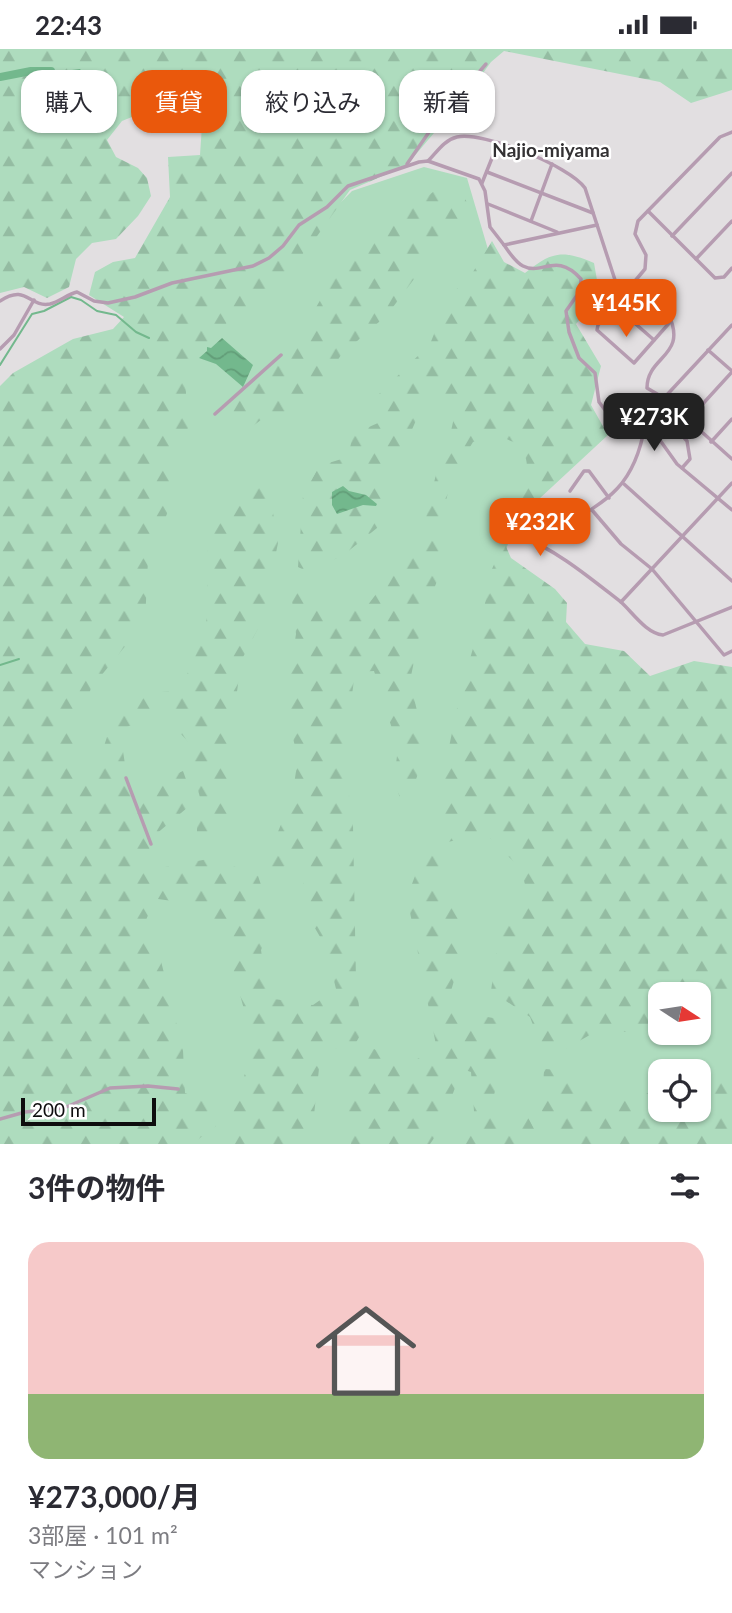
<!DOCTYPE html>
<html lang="ja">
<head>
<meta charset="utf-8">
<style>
  :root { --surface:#fff; --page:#f7f7f7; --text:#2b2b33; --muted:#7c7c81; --line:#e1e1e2; --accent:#ea580c }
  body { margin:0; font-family:Lato,"Noto Sans JP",sans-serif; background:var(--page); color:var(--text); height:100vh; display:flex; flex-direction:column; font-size:26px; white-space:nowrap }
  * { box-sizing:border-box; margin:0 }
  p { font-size:23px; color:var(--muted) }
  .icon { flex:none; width:38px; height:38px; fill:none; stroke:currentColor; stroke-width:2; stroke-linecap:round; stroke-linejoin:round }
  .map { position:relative; height:1095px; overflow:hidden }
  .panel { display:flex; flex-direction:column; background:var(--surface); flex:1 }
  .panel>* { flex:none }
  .guide { position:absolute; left:21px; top:21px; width:691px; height:63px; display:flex; gap:14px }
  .needle { width:46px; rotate:102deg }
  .buttons { position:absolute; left:648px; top:933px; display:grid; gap:14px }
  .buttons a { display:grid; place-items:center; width:63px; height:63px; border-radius:14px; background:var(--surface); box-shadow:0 2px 5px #0004; font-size:35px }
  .scale { position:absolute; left:21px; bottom:18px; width:135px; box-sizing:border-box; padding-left:7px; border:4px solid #0e0d0e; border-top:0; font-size:19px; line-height:24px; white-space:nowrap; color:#0e0d0e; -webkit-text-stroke:5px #fff; paint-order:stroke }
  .price { position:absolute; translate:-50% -60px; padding:0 16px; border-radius:14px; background:var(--accent); color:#fff; font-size:23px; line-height:46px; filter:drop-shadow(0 2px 4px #0008) }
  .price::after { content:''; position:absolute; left:50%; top:42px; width:21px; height:16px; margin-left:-10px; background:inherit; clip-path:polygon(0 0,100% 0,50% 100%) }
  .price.active { background:#222; color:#fff }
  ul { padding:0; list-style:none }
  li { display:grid; align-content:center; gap:14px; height:371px; padding:0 28px }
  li+li { border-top:2px solid var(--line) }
  li span { display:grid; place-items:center; height:217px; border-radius:21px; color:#555 }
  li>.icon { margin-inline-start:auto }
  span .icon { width:126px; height:126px; fill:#fffc; stroke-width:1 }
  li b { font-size:30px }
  h2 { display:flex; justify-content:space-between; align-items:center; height:84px; padding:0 28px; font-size:30px }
  .chip { padding:0 24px; border-radius:21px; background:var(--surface); box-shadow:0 2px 5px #0004; font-size:24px; line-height:63px }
  .chip.active { background:var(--accent); color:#fff }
  .status { display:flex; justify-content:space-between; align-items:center; height:49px; padding:0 35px; background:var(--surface); direction:ltr }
  .status svg { height:19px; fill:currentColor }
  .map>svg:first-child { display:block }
</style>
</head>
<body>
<div class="status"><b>22:43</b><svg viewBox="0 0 49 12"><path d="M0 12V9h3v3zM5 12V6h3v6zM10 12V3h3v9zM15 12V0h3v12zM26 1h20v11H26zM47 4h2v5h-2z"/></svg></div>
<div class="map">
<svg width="732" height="1095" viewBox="0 0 732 1095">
  <defs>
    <pattern id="forest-firs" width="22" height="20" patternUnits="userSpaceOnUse" patternTransform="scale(1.75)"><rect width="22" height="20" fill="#aedcbe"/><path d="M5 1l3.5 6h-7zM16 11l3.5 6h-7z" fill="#94bca2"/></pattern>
    <pattern id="water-waves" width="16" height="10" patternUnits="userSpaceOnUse" patternTransform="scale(1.75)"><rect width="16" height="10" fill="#73b88d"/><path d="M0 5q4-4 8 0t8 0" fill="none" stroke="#629d78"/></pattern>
  </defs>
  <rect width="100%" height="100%" fill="#e2dfe1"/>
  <path fill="#aedcbe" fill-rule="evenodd" d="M424 118 467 129 543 387 502 513 660 948V984H698V945L732 941V1095H137L51 719 178 319 352 142ZM660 1022H698V1060H660Z"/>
  <g fill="url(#forest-firs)" fill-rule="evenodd">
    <path d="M0 0H732V41L691 54 660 33 504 2 491 13 473 38 406 117 350 141 310 197 261 251 217 281 184 322 189 377 174 410 171 455 148 511 145 573 91 639 67 715 85 724 101 706 107 688 121 689 128 735 140 741 183 722 194 753 155 786 149 801 151 859 139 888 159 904 183 1001 185 1044 216 1056V1077L196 1092V1095H0V337L13 324 73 290 113 280 124 268 89 246 95 223 113 213 135 209 170 148 168 108 200 106 203 61 159 57 122 72 107 91 116 108 138 119 147 129 151 147 138 167 116 190 92 194 76 210 69 238 47 249 24 238 0 244ZM84 25 90 42 111 53 98 56 72 43ZM361 47 380 63V69L357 72 354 70Z"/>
    <polygon points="461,142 473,165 466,183 441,194 387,266 341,306 306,360 266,367 244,384 229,364 258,320 272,314 310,269 331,232 398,170 433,143"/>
    <path d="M492 192 504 213 525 224C551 203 562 200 594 214L600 248 576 275 601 317 591 356 608 386 525 463 515 476 505 477C495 450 533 437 526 410 524 405 521 400 518 395L497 386 473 393 451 429 444 462V516L424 563 410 632 426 700 405 764 394 731 398 699 374 622 355 623 344 707 353 777 356 932 362 983 354 997 321 1001 314 1066 301 1095H226L234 1058 254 997 227 898 187 854 158 850 159 819 214 809 258 827 274 874 261 901 268 949 313 956 336 940 326 898 309 869 299 806 277 823 265 814 292 749 298 709 285 658 296 585 289 527 308 532 318 557H367L422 485 437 421 451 382 458 351 446 346 424 353 407 392 384 422 390 450 377 479 346 504 310 524 298 518 303 447 319 417 348 408 353 385 378 374 376 348 430 295 449 248 473 223Z"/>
    <polygon points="260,427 270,445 278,494 262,572 241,612 231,689 235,737 228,767 201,795 197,795 197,769 201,752 190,712 194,699 180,684 167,662 127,678 111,678 142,645 180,641 206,583 208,490 243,436"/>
    <polygon points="504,493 511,509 555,540 567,554 566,573 585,595 624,602 650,627 694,612 732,618 732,959 706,953 698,955 698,945 660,945 660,980 657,983 595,983 546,1011 530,968 491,942 501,868 530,855 521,820 485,784 444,794 436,761 461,640 482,569 492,520"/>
    <polygon points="427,794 448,810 434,830 454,851 464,897 451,942 470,965 499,970 501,1020 494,1046 499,1079 511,1081 516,1064 527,1066 536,1084 534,1095 465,1095 475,1075 471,1023 462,1020 439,1082 430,1095 351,1095 345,1019 366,997 412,1014 436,996 407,848 415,827 413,810"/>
    <polygon points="544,1020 562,1021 601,1049 632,1052 660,1038 660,1060 698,1060 698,1025 732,1032 732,1095 562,1095 542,1062"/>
  </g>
  <g fill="url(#water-waves)">
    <polygon points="80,20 84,25 90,42 114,54 98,56 81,52 72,43 62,42 64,25 72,21"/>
    <polygon points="356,47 361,47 380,63 380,69 357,72 354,70"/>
    <polygon points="222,289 253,316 243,338 216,315 199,309 207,302 207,298 211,299"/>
    <polygon points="343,437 349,442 366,446 377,455 376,457 363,456 337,465 332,456 332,443"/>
  </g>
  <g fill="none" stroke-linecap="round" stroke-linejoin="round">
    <g stroke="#73b88d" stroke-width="2">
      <polyline points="0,316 32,265 44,262 71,248 81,251 97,262 116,266 136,283 149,289"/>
      <polyline points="0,616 19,610"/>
    </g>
    <polyline stroke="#73b88d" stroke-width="8" points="0,28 31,22 51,22"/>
    <g stroke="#b69cb1" stroke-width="3.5">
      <path d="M428 112C437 103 444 91 457 88 483 82 570 117 585 139L617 237 621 240C642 243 658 244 668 264 689 308 647 306 647 339L664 349 732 410"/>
      <polyline points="407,115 436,73 486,15"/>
      <polyline points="487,123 593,164"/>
      <polyline points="482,134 498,94"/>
      <polyline points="488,155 557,183"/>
      <polyline points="648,162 715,229 724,228 732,219"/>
      <polyline points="531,172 552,115"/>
      <polyline points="672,187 732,124"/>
      <path d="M504 196C509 203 515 213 523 217 542 227 556 202 581 230L580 242 566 262 569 283 579 309 595 324 599 353 614 373 645 376 652 380 677 415 732 461"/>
      <polyline points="696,210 732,172"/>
      <path d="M0 252C27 234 29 259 50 255 59 253 68 245 77 243L94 252 108 254 135 248 172 234 253 217 269 209 283 197 299 176 327 158 348 137 419 113 428 112 479 130 485 142 490 178 504 196 597 176"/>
      <polyline points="615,257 654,291"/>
      <polyline points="671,272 634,314 597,281 598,276 645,220 646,206 635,185 638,172 720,88 732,83"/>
      <polyline points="0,300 14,286 34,251"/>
      <polyline points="708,301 732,322"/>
      <polyline points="664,349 732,276"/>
      <polyline points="215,365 281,306"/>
      <path d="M645 376C634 441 605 453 552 483L526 475 520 487C557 501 590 529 621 553 633 564 646 584 663 586L732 558"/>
      <polyline points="711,393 732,370"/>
      <polyline points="682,419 690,410 687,392 678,382 732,323"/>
      <polyline points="624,435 732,532"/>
      <polyline points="570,442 584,422 589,422 609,449"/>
      <polyline points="592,461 621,495 652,520 724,606 732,602"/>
      <polyline points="543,496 544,489 552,483"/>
      <polyline points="621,553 732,434"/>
      <polyline points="126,729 151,795"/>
      <polyline points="0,1070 25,1063 64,1059 110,1039 148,1037 178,1040"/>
    </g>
  </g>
  <g text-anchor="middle" stroke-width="5" stroke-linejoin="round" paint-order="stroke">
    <g font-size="19" font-weight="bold" fill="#333133" stroke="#fff">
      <text x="551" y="108">Najio-miyama</text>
    </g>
  </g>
</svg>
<div class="buttons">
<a><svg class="needle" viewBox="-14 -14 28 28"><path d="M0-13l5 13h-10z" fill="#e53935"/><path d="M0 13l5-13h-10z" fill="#7c7c81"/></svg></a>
<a><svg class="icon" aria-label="locate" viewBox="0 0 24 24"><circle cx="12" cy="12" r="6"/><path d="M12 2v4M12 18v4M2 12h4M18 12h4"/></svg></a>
</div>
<div class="scale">200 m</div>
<b class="price" style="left:626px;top:290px">¥145K</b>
<b class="price active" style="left:654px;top:404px">¥273K</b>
<b class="price" style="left:540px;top:509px">¥232K</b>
<div class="guide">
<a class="chip">購入</a>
<a class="chip active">賃貸</a>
<a class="chip">絞り込み</a>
<a class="chip">新着</a>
</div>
</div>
<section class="panel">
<h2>3件の物件<svg class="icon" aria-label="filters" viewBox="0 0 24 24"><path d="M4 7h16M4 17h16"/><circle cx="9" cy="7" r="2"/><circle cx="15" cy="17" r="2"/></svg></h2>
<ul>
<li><span style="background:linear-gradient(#f6c9c9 70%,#8fb573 0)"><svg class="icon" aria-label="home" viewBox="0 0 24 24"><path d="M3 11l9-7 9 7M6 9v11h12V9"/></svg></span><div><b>¥273,000/月</b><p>3部屋 · 101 m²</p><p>マンション</p></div></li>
</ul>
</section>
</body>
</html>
